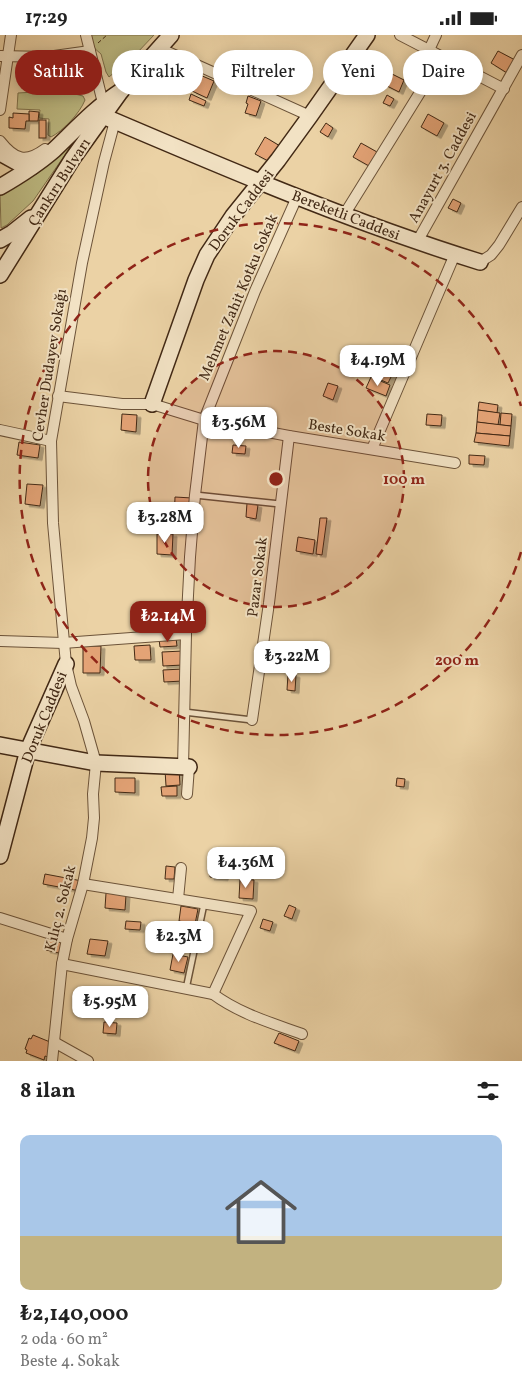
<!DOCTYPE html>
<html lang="tr">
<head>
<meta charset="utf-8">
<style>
  :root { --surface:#fff; --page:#f2f2f2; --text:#222; --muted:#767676; --accent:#8f2418 }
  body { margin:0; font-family:Vollkorn,serif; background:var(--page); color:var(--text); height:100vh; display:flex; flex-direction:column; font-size:19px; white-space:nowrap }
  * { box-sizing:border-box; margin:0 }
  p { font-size:16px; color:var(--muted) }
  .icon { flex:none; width:28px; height:28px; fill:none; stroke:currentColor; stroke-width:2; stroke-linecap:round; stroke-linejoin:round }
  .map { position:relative; height:1026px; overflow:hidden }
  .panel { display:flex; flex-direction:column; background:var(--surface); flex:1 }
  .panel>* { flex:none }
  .hud { position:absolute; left:15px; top:15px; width:492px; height:45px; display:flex; gap:10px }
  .price { position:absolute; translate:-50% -42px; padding:0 11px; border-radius:10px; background:#fff; color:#222; font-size:16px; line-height:32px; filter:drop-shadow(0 1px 2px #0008) }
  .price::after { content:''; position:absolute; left:50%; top:30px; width:15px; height:11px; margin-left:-8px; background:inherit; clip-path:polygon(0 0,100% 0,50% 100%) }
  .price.on { background:var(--accent); color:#fff }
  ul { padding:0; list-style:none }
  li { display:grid; align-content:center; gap:10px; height:265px; padding:0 20px }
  li span { display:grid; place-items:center; height:155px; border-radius:10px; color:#555 }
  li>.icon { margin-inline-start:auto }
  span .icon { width:90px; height:90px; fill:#fffc; stroke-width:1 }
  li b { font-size:21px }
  h2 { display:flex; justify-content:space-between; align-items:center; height:60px; padding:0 20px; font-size:21px }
  .chip { padding:0 18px; border-radius:22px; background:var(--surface); box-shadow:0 2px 12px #0003; font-size:18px; line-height:45px }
  .chip.on { background:var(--accent); color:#fff }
  .status { display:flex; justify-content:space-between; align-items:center; height:35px; padding:0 25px; background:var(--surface); direction:ltr }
  .status svg { height:14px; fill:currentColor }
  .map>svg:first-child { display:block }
</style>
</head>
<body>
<div class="status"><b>17:29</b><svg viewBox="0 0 49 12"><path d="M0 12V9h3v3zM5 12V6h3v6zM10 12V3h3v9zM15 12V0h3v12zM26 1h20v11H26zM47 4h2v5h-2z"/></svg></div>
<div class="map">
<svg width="522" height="1026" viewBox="0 0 522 1026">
  <defs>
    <filter id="shadow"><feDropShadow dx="4" dy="2.5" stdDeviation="0" flood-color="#0004"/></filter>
  </defs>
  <rect width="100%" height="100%" fill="#ebd2a5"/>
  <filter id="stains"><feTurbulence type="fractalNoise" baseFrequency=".004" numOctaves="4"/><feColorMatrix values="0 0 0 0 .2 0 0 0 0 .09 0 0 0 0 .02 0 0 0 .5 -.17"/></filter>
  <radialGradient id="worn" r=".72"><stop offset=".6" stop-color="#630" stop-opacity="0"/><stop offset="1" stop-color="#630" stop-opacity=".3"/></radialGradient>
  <g fill="#bdba82" stroke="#80724c">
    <polygon points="88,0 154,0 136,19 109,42 106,37 101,19 93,12"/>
    <path d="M35 57 75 59 83 61 85 65C80 78 63 96 51 102L48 100 49 84 39 83 40 75 17 74 18 58Z"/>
    <polygon points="96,80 69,114 33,166 7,190 1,193 0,157"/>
  </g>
  <g fill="#e4a376" stroke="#422915" filter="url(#shadow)">
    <polygon points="498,16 515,25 507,38 491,28"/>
    <polygon points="266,17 280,22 274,36 260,30"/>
    <polygon points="390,38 404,45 399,57 385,50"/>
    <polygon points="200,40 214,46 207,63 192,56"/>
    <polygon points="191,59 206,66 204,71 189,65"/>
    <polygon points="387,60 394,64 390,71 383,68"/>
    <polygon points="248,61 261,66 256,81 245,78 248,69 246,68"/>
    <polygon points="29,76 39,77 38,86 29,86"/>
    <polygon points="13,78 29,79 29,86 26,86 25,94 9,93 9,82 13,83"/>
    <polygon points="428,79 444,88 437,101 421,92"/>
    <rect x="39" y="85" width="7" height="18"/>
    <polygon points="326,88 333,93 328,102 320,97"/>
    <polygon points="265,102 280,111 270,127 255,119"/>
    <polygon points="361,108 377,117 369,131 353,122"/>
    <polygon points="453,164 461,168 457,177 448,173"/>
    <polygon points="374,329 393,338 388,348 369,340"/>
    <polygon points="371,342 390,350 386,361 366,353"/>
    <polygon points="328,348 338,351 333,365 323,361"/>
    <polygon points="479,367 498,370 497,378 478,375"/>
    <polygon points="478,375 500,378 498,390 477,387"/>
    <polygon points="501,378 512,379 511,391 500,390"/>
    <polygon points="122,379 137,380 136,397 121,395"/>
    <polygon points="427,379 442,380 441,391 426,390"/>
    <polygon points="477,387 511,391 510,401 476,398"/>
    <polygon points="476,398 510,401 509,411 474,407"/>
    <polygon points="19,407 40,410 38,423 17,420"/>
    <polygon points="233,410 246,411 245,419 232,418"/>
    <polygon points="469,420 485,421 484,430 469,429"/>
    <polygon points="27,449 43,450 40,471 25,469"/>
    <polygon points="175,462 192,463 191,488 174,487"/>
    <polygon points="247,468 258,470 256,484 246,482"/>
    <polygon points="320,483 327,483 322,520 316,519"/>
    <polygon points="157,499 173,499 172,520 157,519"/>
    <polygon points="298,502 315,505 313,519 296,516"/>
    <polygon points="151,574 165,575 165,590 151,589"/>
    <polygon points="176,603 177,611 160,612 159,604"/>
    <polygon points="150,610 151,625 135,625 134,611"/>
    <polygon points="83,611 101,611 100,638 83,638"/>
    <polygon points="183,616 183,630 163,631 162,617"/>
    <polygon points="183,634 183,646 164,647 163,635"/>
    <polygon points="288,639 296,640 295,656 287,655"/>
    <polygon points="179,734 180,750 166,751 165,735"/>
    <polygon points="115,743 135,743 135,758 115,757"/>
    <polygon points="397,743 405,744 404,752 396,751"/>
    <polygon points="177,751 177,761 162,761 161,752"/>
    <polygon points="238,825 267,828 266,835 237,832"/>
    <polygon points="211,826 226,827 224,843 210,842"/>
    <polygon points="166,831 175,832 174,844 165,844"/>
    <polygon points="45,839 82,846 80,856 43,849"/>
    <polygon points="240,844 254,845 253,864 239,863"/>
    <polygon points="106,858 126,860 125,875 105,873"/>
    <polygon points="289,870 296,873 292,884 284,881"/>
    <polygon points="181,871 198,874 195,889 179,886"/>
    <polygon points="263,884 273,887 270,896 260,893"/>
    <polygon points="126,886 141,887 140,895 125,894"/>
    <polygon points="46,901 62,905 59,918 46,915 47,910 45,909"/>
    <polygon points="90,904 108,906 105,921 87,919"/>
    <polygon points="173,919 188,922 184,938 170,935"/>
    <polygon points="104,987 117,988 116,999 103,998"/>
    <polygon points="279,998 299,1006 295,1016 274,1008"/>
    <polygon points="33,1000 50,1007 48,1022 45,1021 44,1025 26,1018 27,1015 25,1014 29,1003 31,1004"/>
  </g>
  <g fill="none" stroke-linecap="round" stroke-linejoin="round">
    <defs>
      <g id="lane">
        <polyline points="195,460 280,469"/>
        <polyline points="184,677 252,685"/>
        <polyline points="186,954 204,869"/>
      </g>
      <g id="street">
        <polyline points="86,0 103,68"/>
        <polyline points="400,0 504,54"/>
        <polyline points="159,13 310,81"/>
        <polyline points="429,15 436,0"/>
        <polyline points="0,21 47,22 90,16"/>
        <polyline points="0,75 11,0"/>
        <path d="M0 106C15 125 26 128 45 114"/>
        <polyline points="344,180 442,22"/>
        <polyline points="417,207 522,20"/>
        <polyline points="480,227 491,220 499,210 522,172"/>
        <polyline points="58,361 122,369 152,369 204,385 289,401 455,428"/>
        <polyline points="0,395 51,406"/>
        <polyline points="372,414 455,219"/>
        <polyline points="0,606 63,608 186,599"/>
        <polyline points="252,685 269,568 289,401"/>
        <polyline points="183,732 186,599 190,522 195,460 204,385 255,256 297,162"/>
        <polyline points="187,759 189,732"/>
        <polyline points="83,849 251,876 213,959"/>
        <polyline points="178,864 181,833"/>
        <polyline points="0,883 67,904"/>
        <path d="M62 929 213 959C240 979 272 988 302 999"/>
        <polyline points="54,1007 88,1026"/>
        <polyline points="52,1026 62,929 67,904 83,849 92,803 94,783 93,759 96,728 84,686 71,651 66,629 53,488 51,406 82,228 104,127 115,86"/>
      </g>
      <g id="secondary">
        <polyline points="121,56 171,0"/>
        <path d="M103 81C227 134 351 187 480 227"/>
        <polyline points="0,118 18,128 33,131"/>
        <path d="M0 152C19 141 38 129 54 115 76 94 95 73 121 56L73 123 0 240"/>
        <polyline points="0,205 12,198 31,183"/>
        <polyline points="152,369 196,245 207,220 233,181 278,125 310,81 367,0"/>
        <polyline points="0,710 96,728 189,732"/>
        <polyline points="0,821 28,715 66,629"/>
      </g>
    </defs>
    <use href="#lane" stroke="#6c5339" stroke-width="8"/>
    <use href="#street" stroke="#6c5339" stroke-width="12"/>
    <use href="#secondary" stroke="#422915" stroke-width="18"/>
    <polyline stroke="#422915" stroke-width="1" stroke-dasharray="4 2.5" stroke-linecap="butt" points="98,8 107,0"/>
    <use href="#lane" stroke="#f2e2c4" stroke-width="5"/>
    <use href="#street" stroke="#f2e2c4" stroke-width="10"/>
    <use href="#secondary" stroke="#f2e2c4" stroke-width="15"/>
  </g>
  <circle cx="276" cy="444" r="128" fill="#8f2418" fill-opacity=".12"/>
  <g fill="none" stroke="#8f2418" stroke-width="2.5" stroke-dasharray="9 6">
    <circle cx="276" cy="444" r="128"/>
    <path d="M521 517A256 256 0 1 1 521 371"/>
  </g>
  <g text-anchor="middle" stroke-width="4" stroke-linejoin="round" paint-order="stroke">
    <g font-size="15" fill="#422915" stroke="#f2e2c4">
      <text transform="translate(442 132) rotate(-61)" y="5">Anayurt 3. Caddesi</text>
      <text transform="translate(59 147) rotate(-57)" y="5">Çankırı Bulvarı</text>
      <text transform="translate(241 175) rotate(-53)" y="5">Doruk Caddesi</text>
      <text transform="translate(346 180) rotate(21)" y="5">Bereketli Caddesi</text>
      <text transform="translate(238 262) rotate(-67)" y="5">Mehmet Zahit Kotku Sokak</text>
      <text transform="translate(49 330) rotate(-81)" y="5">Cevher Dudayev Sokağı</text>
      <text transform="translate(347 395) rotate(9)" y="5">Beste Sokak</text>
      <text transform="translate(257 542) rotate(-83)" y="5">Pazar Sokak</text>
      <text transform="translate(44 682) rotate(-68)" y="5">Doruk Caddesi</text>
      <text transform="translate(60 873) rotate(-76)" y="5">Kılıç 2. Sokak</text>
    </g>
  </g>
  <circle cx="276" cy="444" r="8" fill="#8f2418" stroke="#f2e2c4" stroke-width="2.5"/>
  <g font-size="15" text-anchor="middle" font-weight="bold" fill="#8f2418" stroke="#f2e2c4" stroke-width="4" stroke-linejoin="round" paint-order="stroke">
    <text x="404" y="449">100 m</text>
    <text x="457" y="630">200 m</text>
  </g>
  <rect width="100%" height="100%" filter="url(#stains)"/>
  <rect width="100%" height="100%" fill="url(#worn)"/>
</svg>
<b class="price" style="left:378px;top:352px">₺4.19M</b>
<b class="price" style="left:239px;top:414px">₺3.56M</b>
<b class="price" style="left:165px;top:509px">₺3.28M</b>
<b class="price on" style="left:168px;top:608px">₺2.14M</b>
<b class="price" style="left:292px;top:648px">₺3.22M</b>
<b class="price" style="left:246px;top:854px">₺4.36M</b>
<b class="price" style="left:179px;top:928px">₺2.3M</b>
<b class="price" style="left:110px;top:993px">₺5.95M</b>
<div class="hud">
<a class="chip on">Satılık</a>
<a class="chip">Kiralık</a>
<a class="chip">Filtreler</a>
<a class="chip">Yeni</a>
<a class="chip">Daire</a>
</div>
</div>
<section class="panel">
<h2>8 ilan<svg class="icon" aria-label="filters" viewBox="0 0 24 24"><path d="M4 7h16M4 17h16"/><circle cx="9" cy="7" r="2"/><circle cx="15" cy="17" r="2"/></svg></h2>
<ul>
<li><span style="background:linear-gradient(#a9c7e8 65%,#c2b280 0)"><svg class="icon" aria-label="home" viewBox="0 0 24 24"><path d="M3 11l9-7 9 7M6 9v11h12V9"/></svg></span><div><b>₺2,140,000</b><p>2 oda · 60 m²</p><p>Beste 4. Sokak</p></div></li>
</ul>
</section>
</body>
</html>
